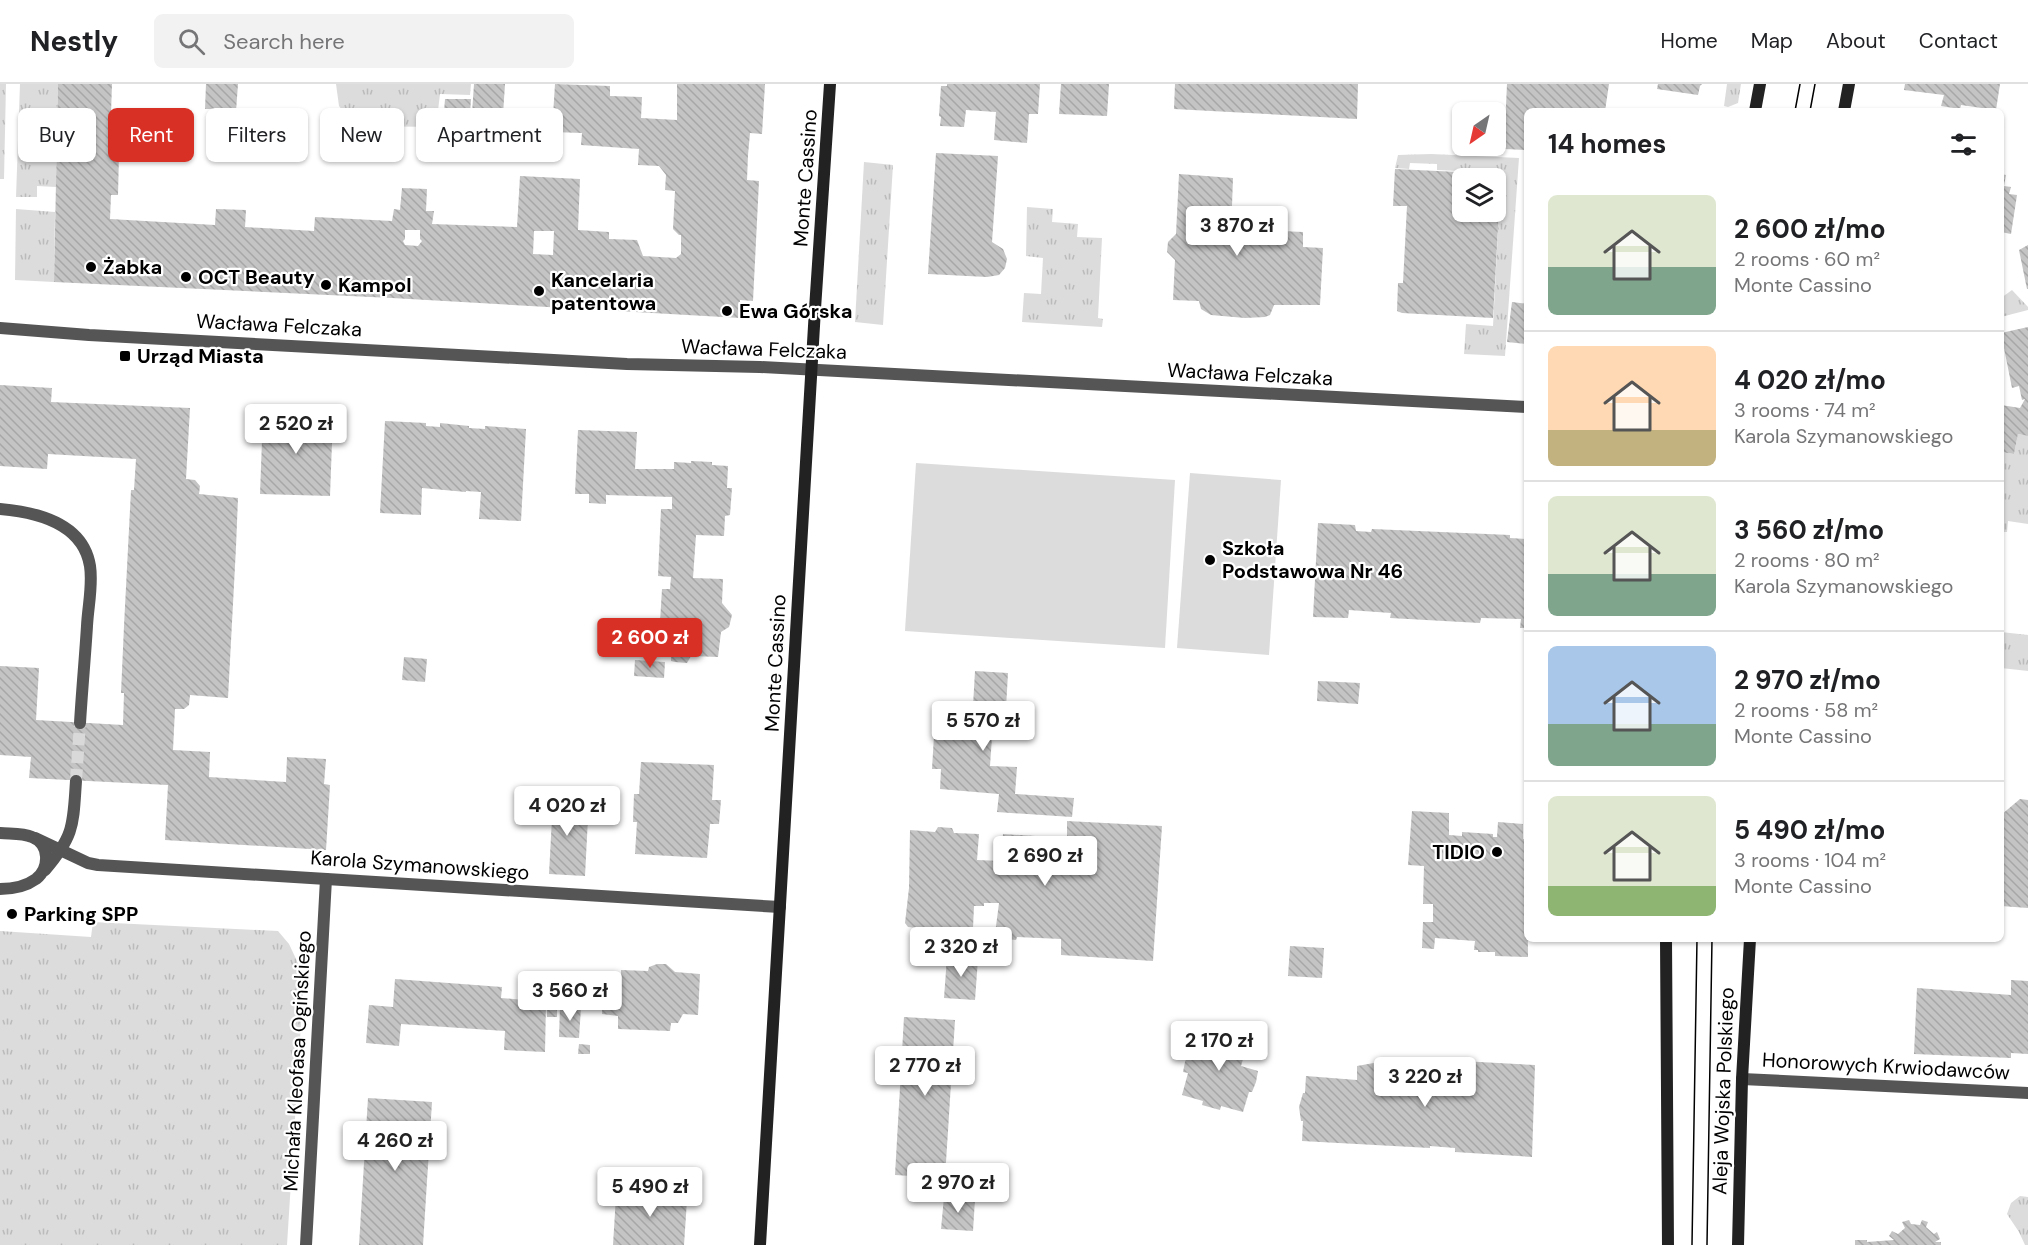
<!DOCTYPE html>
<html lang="en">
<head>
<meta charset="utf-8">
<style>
  :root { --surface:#fff; --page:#f2f2f2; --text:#202124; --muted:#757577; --line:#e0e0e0; --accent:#d93025 }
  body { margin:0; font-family:"DM Sans",sans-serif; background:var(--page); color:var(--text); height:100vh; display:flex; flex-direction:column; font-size:22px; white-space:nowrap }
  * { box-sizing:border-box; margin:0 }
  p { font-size:20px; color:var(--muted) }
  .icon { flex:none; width:33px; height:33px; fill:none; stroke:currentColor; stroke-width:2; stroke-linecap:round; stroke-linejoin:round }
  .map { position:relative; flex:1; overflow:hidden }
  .panel { position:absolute; left:1524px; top:24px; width:480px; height:834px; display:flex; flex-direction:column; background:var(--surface); border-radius:9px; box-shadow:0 2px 4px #0004 }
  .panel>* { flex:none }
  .banner { position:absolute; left:18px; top:24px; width:570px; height:54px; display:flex; gap:12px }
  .needle { width:39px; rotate:214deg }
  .buttons { position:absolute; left:1452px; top:18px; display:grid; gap:12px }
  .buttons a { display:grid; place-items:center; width:54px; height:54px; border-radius:9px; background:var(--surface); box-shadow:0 2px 4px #0004; font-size:30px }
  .price { position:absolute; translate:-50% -51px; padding:0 14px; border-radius:6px; background:#fff; color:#222; font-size:20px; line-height:39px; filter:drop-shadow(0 2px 3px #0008) }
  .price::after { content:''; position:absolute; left:50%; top:36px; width:18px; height:14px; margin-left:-9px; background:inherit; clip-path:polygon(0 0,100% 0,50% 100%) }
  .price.on { background:var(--accent); color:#fff }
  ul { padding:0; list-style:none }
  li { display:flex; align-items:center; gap:18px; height:150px; padding:0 24px }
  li+li { border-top:2px solid var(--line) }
  li span { display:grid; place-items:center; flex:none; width:168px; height:120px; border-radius:9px; color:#555 }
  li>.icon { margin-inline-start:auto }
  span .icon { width:72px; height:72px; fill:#fffc; stroke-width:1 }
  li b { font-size:26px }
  h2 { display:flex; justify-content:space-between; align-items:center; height:72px; padding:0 24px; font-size:26px }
  .tag { padding:0 21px; border-radius:9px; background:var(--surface); box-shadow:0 2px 4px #0004; font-size:21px; line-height:54px }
  .tag.on { background:var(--accent); color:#fff }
  header { display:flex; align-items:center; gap:36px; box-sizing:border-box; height:84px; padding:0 30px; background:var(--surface); border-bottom:2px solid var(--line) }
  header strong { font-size:28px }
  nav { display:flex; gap:33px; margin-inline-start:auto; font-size:21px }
  .search { width:420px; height:54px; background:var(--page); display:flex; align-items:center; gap:15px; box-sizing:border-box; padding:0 21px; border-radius:9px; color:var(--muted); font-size:22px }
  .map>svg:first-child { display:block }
</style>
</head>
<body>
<header>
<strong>Nestly</strong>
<div class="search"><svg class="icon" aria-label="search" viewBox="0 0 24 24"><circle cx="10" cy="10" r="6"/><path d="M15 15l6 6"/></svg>Search here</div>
<nav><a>Home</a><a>Map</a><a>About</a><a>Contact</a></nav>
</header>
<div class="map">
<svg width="2028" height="1161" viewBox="0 0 2028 1161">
  <defs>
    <pattern id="grass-tufts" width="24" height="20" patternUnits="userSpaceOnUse" patternTransform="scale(1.5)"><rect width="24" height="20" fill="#dcdcdc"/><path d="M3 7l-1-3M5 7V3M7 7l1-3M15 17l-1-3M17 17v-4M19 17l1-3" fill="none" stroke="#bbb"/></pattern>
    <pattern id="building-back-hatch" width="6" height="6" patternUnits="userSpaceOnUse" patternTransform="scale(1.5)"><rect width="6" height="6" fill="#c4c4c4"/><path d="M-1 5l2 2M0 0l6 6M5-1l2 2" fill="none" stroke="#a7a7a7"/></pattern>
  </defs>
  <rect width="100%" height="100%" fill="#fff"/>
  <g fill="url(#grass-tufts)">
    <polygon points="0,0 6,0 4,95 0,95"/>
    <polygon points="20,0 58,0 56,103 37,102 37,113 16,113"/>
    <polygon points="336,0 471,0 470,11 440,10 436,43 362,42 350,36 339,22"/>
    <polygon points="1727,0 1741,0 1738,19 1728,23 1724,22"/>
    <polygon points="1431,70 1519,74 1505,272 1464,270 1466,240 1493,242 1501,89 1437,86 1437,80 1410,79 1409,85 1395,84 1398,71"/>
    <polygon points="864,78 893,81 883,241 855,238"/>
    <polygon points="1027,123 1053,125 1052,138 1078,140 1077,153 1102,154 1098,234 1103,235 1102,243 1022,238 1024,209 1041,210 1043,174 1026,172"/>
    <polygon points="16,125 55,128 54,198 15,196"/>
    <polygon points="2012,206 2028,223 2028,226 2001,233 2001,214"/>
    <polygon points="2018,350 2028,352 2028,440 2008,437 2007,448 2001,448 2001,368 2014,370"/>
    <polygon points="2001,548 2028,551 2028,587 2001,584"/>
    <polygon points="93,838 278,847 289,860 304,892 287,1161 0,1161 0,847 91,853"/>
    <polygon points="2020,1112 2028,1113 2028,1161 2025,1161 2019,1148 2007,1130 2011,1119"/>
  </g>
  <g fill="#dcdcdc">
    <polygon points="916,379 1175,396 1165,564 905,547"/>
    <polygon points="1190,389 1281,396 1269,571 1177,564"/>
  </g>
  <g fill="url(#building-back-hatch)" fill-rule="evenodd">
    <path d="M58 0H112L111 30H120L118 111H111L110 135 215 141 216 125 246 126 245 143 314 147 315 133 392 137 394 125 400 126 402 104 427 105 426 127H434L432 140 517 143 520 92 580 95 578 146 609 148V155L637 156 643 172 676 174 681 170V151H679L673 145 675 107 665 106 666 91 659 82 638 81 639 65 581 61 582 49 552 48 555 0 610 2V12L642 13 641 34 677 36V0H765L762 50 750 49 748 71 747 96 759 97 753 217 740 216V234L392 214 54 198ZM405 146H420V155L422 157 418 162 405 161 403 157 405 155ZM534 147H554L553 171 533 170Z"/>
    <polygon points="206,0 238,0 235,41 213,40 213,25 205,25"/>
    <polygon points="474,0 505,0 502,46 471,44"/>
    <polygon points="947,0 1040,0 1038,30 1029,30 1027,59 994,56 996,28 966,26 964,43 940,42 941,33 939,32 941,2 947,2"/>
    <polygon points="1061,0 1109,0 1107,32 1059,30"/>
    <polygon points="1175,0 1358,0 1357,35 1174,25"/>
    <polygon points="1507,0 1609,0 1605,27 1527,27 1527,66 1504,65"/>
    <polygon points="1658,0 1702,0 1700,2 1698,11 1657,5"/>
    <polygon points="1905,0 2000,0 1996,26 1961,21 1960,25 1941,22 1944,11 1904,6"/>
    <polygon points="445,15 471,15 469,43 443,41"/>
    <polygon points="936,69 998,72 992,158 1003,165 1007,175 1005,184 999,191 987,193 928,190"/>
    <path d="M1395 85 1501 90 1493 234 1402 229 1397 227 1398 199H1403L1407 122H1393ZM1462 94H1496V128H1462Z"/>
    <polygon points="1179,90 1233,94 1231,149 1236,142 1244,139 1256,146 1303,148 1303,163 1323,164 1320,221 1274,221 1270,231 1265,233 1245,234 1211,231 1201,225 1199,217 1173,216 1175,176 1167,168 1168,158 1176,150"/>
    <polygon points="2001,90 2006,91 2004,102 2011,103 2009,110 2017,111 2011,150 2001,148"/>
    <polygon points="2028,161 2028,205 2027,205 2019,166"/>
    <polygon points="1512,218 1527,220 1527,260 1507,258"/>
    <polygon points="2028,243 2028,352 2018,350 2014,370 2001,368 2001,321 2020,324 2025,315 2022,316 2019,302 2012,304 2001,249"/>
    <polygon points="0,301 52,304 51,318 190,324 186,395 195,396 200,402 199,410 238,414 236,463 228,614 190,611 189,621 184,625 175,625 173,666 210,668 209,693 286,698 287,673 326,675 324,700 330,701 326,766 165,756 168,701 29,694 31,673 0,671 0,582 39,584 36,636 123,641 124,609 121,609 124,542 131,406 134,406 136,375 48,370 47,385 0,382"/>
    <polygon points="263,330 333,332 330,412 260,410"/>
    <polygon points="385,337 426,339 426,342 440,343 440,339 469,342 469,344 485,345 485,342 526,345 521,437 479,435 481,408 466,407 466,408 422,404 421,431 380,429"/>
    <polygon points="578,346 637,348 635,385 674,385 674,378 691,379 691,377 712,378 712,381 728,382 727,404 732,404 730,431 725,432 724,452 696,451 693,494 723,495 722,519 732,531 729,543 721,548 718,573 691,572 687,579 675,578 671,577 671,571 666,570 667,556 659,555 662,505 670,505 671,493 658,492 661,425 672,425 672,413 606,411 606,420 589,419 589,410 575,410"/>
    <polygon points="1318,439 1355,441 1356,447 1371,448 1372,445 1510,451 1510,454 1527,455 1527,544 1520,544 1521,535 1481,534 1480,539 1390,534 1391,529 1349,526 1348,534 1313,533"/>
    <polygon points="404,573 427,575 425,598 402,596"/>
    <polygon points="635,576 665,578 664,594 634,592"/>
    <polygon points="975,587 1008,589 1006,624 994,623 990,682 1017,683 1015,710 1074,714 1072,733 997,728 999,710 940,705 941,685 932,685 936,618 973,622"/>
    <polygon points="1318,597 1360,599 1358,620 1317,617"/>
    <polygon points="641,678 714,681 712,716 721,716 719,740 710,740 707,774 635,770 637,738 633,738 634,710 639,710"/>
    <polygon points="547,714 582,716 581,734 588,734 585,792 549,790 552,734 546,734"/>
    <polygon points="2020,715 2028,716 2028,824 2001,822 2001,731"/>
    <polygon points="1412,727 1449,729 1449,751 1462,752 1462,748 1493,750 1493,753 1497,753 1498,738 1523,740 1523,755 1527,756 1528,873 1495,872 1495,868 1478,868 1478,866 1474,866 1475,857 1435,854 1434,865 1422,864 1423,838 1433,838 1433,820 1423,820 1424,782 1408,781"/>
    <polygon points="1067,737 1162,742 1153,877 1061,871 1061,855 1017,853 1016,856 1006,855 1006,852 995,850 999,819 984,819 984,822 974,822 973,844 970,847 929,845 908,843 905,839 909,804 910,746 935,748 938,743 952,744 954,749 979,750 977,776 1001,777 1003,750 1067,754"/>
    <polygon points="1290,862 1324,864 1322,894 1288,892"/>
    <polygon points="947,873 978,875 975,916 944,914"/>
    <polygon points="657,880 666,880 675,888 700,890 698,931 683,930 678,939 671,939 670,947 618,945 618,932 602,930 603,898 621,899 621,886 648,887 649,883"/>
    <polygon points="395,895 502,903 501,914 546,918 545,968 504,966 505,947 401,940 399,962 366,959 369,921 393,923"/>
    <polygon points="2011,896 2028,897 2028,970 2011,969 2011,974 1914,970 1917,904 2011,911"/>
    <polygon points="560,921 581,923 579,954 559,953"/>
    <rect x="547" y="926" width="10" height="7"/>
    <polygon points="904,933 955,936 945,1094 895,1091"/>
    <polygon points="1199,948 1212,951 1214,948 1232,949 1248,958 1241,982 1258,987 1256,998 1252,1008 1249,1008 1243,1028 1221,1022 1220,1026 1202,1021 1203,1017 1182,1011 1188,989 1183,988 1185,978 1189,968 1193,969"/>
    <polygon points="579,960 590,961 590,970 578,970"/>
    <polygon points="1396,975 1436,975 1435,997 1460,999 1461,977 1535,981 1532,1073 1455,1068 1455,1064 1430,1062 1430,1064 1302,1057 1303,1037 1301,1037 1299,1023 1303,1009 1305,1009 1306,992 1357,996 1357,982"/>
    <polygon points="368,1014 432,1018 423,1161 359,1161"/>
    <polygon points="636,1098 665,1099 664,1115 687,1116 684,1161 613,1161 616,1112 636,1113"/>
    <polygon points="944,1113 975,1115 973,1147 941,1145"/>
    <polygon points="1909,1136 1911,1140 1920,1141 1922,1136 1928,1138 1926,1143 1934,1150 1937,1148 1940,1155 1935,1158 1941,1158 1941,1161 1855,1161 1855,1156 1867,1156 1867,1158 1894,1156 1889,1152 1892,1147 1898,1150 1905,1144 1902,1138"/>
  </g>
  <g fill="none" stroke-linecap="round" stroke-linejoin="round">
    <polyline stroke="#d9d9d9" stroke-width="12" stroke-dasharray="12 6" stroke-linecap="butt" points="76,697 80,639"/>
    <g stroke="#555" stroke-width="12">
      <polyline points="0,244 89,251 627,280 760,283 1527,323"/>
      <path d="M0 425C36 428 83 439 90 482 93 501 88 522 87 542 85 574 82 606 80 639"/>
      <path d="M0 749C10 750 23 749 32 753 50 760 50 784 36 795 25 803 12 805 0 805"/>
      <polyline points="35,754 88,779 98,781 780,823"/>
      <path d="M45 786C75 751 73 740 76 697"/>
      <polyline points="1742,995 2028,1009"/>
      <polyline points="306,1161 326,795"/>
    </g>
    <g stroke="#222" stroke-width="12">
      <polyline points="1755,27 1760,0"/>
      <polyline points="1844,27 1849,0"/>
      <polyline points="1666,855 1668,1161"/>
      <polyline points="760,1161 815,225 830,0"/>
      <polyline points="1738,1161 1742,995 1750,855"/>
    </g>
    <g stroke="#000" stroke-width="1.5">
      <polyline points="1795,27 1800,0"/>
      <polyline points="1810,27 1815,0"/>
      <polyline points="1692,1161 1697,855"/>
      <polyline points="1707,1161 1712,855"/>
    </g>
  </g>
  <g fill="#000" stroke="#fff" stroke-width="2">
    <circle cx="91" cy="183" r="6"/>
    <circle cx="186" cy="193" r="6"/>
    <circle cx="326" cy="201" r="6"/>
    <circle cx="539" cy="207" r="6"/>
    <circle cx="727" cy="227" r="6"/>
    <rect x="119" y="266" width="12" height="12" rx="3"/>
    <circle cx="1210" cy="476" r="6"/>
    <circle cx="1497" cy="768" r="6"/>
    <circle cx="12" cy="830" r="6"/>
  </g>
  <g text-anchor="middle" stroke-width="4.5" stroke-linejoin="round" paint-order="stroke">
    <g font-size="20" fill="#000" stroke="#fff">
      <text transform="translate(805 94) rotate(-86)" y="7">Monte Cassino</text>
      <text transform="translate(279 241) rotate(3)" y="7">Wacława Felczaka</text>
      <text transform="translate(764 265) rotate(2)" y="7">Wacława Felczaka</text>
      <text transform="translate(1250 290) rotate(3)" y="7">Wacława Felczaka</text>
      <text transform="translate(775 579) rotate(-87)" y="7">Monte Cassino</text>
      <text transform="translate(420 781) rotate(4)" y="7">Karola Szymanowskiego</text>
      <text transform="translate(297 977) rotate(-87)" y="7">Michała Kleofasa Ogińskiego</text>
      <text transform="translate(1886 982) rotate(3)" y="7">Honorowych Krwiodawców</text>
      <text transform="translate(1723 1007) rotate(-88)" y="7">Aleja Wojska Polskiego</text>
    </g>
    <g font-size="20" font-weight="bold" fill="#000" stroke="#fff" text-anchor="start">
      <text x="103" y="190">Żabka</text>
      <text x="198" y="200">OCT Beauty</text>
      <text x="551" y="203">Kancelaria<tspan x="551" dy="23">patentowa</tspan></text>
      <text x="338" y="208">Kampol</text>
      <text x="739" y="234">Ewa Górska</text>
      <text x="137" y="279">Urząd Miasta</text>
      <text x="1222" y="471">Szkoła<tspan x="1222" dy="23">Podstawowa Nr 46</tspan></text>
      <text x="1485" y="775" text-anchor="end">TIDIO</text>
      <text x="24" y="837">Parking SPP</text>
    </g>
  </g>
</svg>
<div class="buttons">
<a><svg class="needle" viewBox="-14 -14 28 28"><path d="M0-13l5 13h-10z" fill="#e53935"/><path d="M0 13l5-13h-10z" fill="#757577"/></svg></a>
<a><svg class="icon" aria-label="layers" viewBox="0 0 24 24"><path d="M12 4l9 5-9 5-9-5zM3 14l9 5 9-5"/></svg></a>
</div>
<b class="price" style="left:1237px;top:173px">3 870 zł</b>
<b class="price" style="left:296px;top:371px">2 520 zł</b>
<b class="price on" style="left:650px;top:585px">2 600 zł</b>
<b class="price" style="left:983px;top:668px">5 570 zł</b>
<b class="price" style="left:567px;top:753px">4 020 zł</b>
<b class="price" style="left:1045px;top:803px">2 690 zł</b>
<b class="price" style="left:961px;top:894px">2 320 zł</b>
<b class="price" style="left:570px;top:938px">3 560 zł</b>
<b class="price" style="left:1219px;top:988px">2 170 zł</b>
<b class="price" style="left:925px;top:1013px">2 770 zł</b>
<b class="price" style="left:1425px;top:1024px">3 220 zł</b>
<b class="price" style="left:395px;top:1088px">4 260 zł</b>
<b class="price" style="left:958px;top:1130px">2 970 zł</b>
<b class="price" style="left:650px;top:1134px">5 490 zł</b>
<div class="banner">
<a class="tag">Buy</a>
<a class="tag on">Rent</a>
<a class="tag">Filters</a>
<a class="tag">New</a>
<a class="tag">Apartment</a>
</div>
<section class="panel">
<h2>14 homes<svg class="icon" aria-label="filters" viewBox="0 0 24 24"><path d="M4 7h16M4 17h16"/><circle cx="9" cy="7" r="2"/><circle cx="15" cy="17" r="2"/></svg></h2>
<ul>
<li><span style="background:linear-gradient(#dfe7d0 60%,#7fa58c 0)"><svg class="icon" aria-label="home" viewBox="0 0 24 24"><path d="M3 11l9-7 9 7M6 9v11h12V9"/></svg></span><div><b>2 600 zł/mo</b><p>2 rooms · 60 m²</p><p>Monte Cassino</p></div></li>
<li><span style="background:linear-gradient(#ffd9b3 70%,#c2b280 0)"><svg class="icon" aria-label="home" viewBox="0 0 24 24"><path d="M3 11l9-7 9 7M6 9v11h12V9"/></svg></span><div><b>4 020 zł/mo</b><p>3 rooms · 74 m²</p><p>Karola Szymanowskiego</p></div></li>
<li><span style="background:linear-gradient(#dfe7d0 65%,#7fa58c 0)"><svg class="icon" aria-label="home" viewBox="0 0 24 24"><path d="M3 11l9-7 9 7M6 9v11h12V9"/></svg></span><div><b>3 560 zł/mo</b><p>2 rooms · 80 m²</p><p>Karola Szymanowskiego</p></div></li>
<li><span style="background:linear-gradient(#a9c7e8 65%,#7fa58c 0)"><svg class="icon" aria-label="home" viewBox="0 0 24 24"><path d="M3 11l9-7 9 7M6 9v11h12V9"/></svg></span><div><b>2 970 zł/mo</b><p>2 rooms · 58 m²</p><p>Monte Cassino</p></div></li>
<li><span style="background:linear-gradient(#dfe7d0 75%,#8fb573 0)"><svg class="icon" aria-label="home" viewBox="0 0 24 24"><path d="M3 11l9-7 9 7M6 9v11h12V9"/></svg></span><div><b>5 490 zł/mo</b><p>3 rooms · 104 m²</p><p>Monte Cassino</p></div></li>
</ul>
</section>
</div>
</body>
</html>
